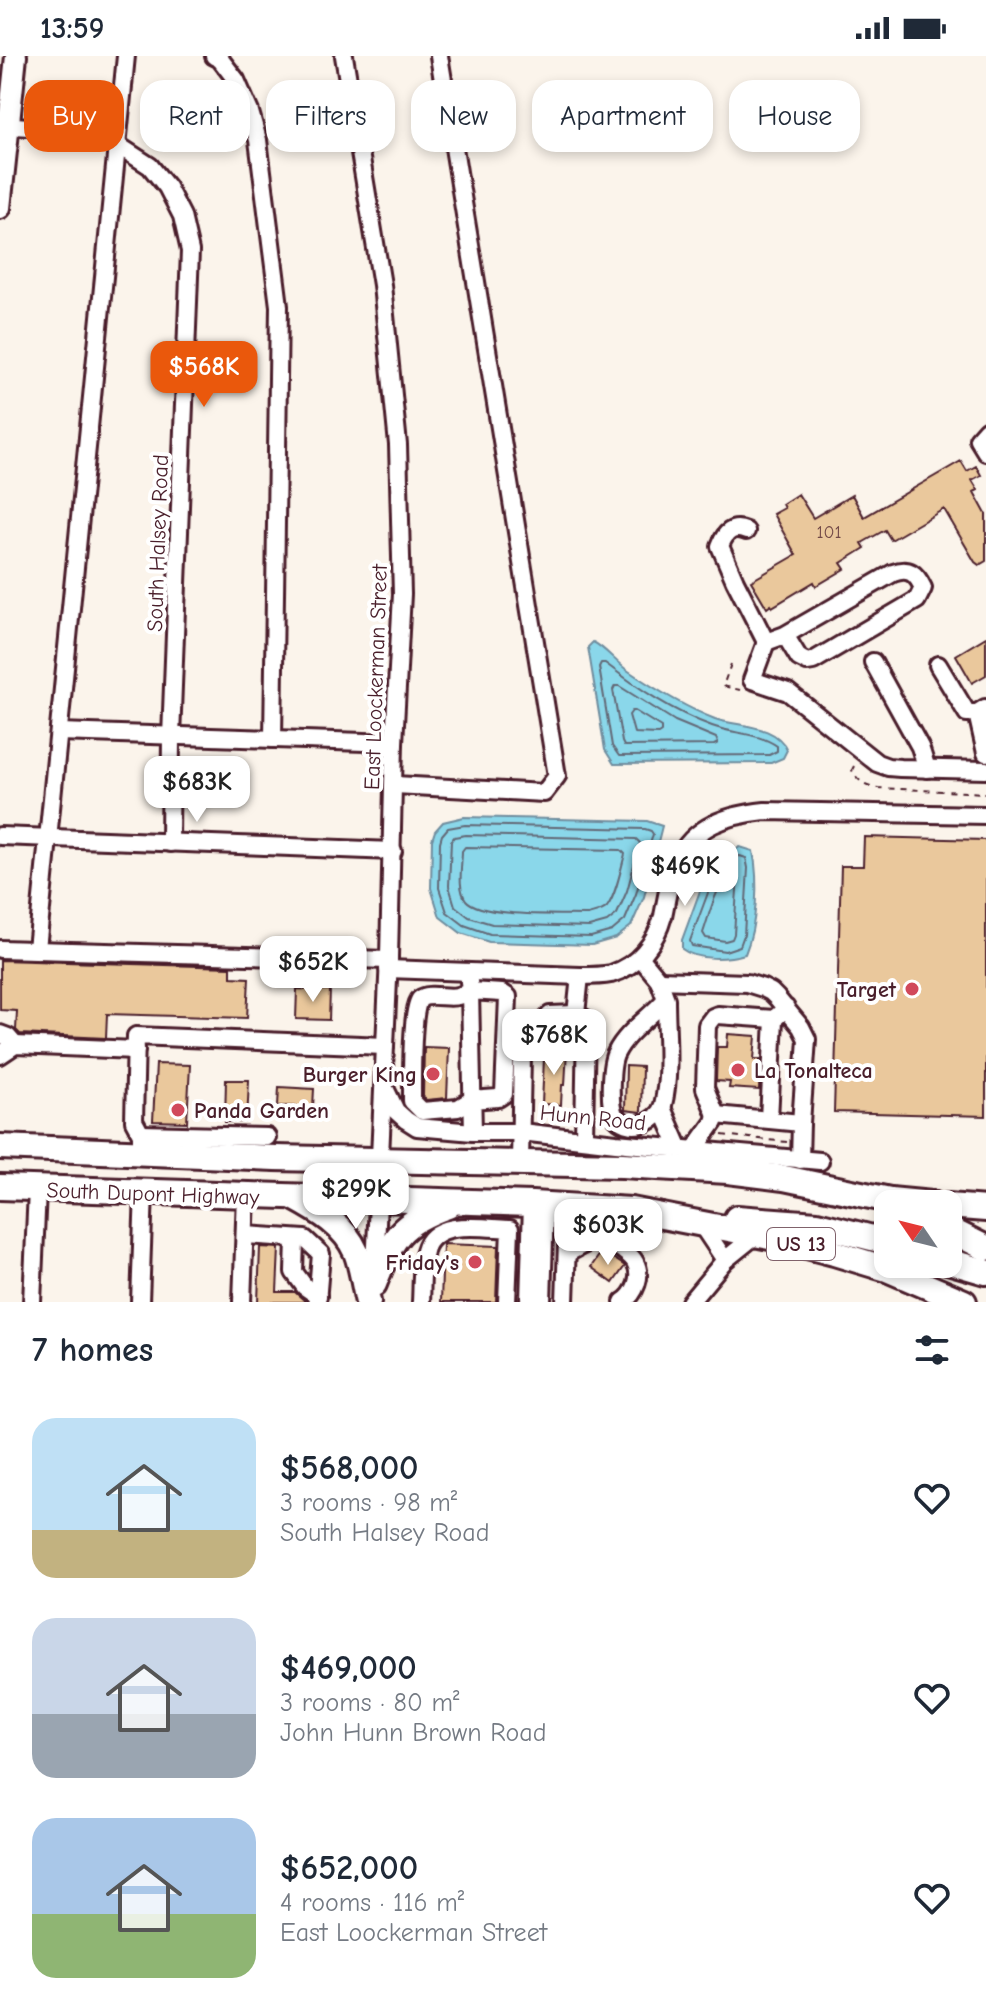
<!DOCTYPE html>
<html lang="en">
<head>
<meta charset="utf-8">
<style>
  :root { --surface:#fff; --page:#f2f2f3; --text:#1f2937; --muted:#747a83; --accent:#ea580c }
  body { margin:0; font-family:"Comic Neue",sans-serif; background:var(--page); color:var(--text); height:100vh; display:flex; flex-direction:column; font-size:30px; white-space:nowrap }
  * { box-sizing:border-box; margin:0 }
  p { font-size:26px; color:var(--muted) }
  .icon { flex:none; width:44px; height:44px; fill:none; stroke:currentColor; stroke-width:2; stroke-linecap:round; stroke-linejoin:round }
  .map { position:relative; height:1246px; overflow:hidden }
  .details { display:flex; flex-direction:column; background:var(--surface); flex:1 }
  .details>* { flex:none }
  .hud { position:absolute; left:24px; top:24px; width:938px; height:72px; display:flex; gap:16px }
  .needle { width:52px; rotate:305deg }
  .controls { position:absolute; left:874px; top:1134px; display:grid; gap:16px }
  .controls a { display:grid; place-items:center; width:88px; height:88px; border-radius:16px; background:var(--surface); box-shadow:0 4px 12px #0003; font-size:40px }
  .price { position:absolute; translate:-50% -68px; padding:0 18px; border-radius:16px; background:#fff; color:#222; font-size:26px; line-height:52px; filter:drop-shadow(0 2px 4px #0008) }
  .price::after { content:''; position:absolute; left:50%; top:48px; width:24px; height:18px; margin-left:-12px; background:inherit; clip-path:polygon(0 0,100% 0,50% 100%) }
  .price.active { background:var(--accent); color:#fff }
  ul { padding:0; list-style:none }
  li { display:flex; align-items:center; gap:24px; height:200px; padding:0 32px }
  li span { display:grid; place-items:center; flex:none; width:224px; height:160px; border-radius:24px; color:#555 }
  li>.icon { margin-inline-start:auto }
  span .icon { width:96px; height:96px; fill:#fffc; stroke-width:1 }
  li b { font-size:34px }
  h2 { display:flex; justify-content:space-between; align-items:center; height:96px; padding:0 32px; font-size:34px }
  .tag { padding:0 28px; border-radius:24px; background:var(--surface); box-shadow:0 4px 12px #0003; font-size:28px; line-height:72px }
  .tag.active { background:var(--accent); color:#fff }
  .status { display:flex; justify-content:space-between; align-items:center; height:56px; padding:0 40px; background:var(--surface); direction:ltr }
  .status svg { height:22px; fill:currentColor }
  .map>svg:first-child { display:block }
</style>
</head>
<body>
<div class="status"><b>13:59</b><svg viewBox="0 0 49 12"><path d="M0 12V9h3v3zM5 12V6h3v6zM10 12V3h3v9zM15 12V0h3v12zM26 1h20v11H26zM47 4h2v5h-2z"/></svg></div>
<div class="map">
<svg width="986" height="1246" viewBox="0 0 986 1246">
  <rect width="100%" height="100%" fill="#fbf4eb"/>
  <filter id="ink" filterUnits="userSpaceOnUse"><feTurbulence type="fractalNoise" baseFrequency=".0125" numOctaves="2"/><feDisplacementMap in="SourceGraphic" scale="16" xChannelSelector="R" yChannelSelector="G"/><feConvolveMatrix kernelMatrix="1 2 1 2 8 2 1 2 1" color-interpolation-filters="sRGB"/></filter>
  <g filter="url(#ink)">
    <g fill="#8ad7ea" stroke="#708d9e" stroke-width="2">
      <path d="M593 586C604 591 616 606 627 614 655 633 684 651 715 663 739 671 776 668 787 694L783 702 771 707 614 708 605 694 588 591Z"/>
      <polygon points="464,761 647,765 662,770 644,841 631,870 616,882 592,889 489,886 461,877 440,861 431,832 432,784 435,775 443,766"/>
      <path d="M740 791 753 795C759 825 757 869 745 898 728 903 697 905 682 893V884L708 813 726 798Z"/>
    </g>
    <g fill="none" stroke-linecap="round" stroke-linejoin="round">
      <g stroke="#646977" stroke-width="2">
        <path d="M601 607H605C638 632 673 656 712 670 733 678 759 677 777 690V695L769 699 619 700 612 690 599 611Z"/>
        <polygon points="615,630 619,630 675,665 716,682 718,687 714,689 624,690 622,686 613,634"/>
        <polygon points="632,655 635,655 661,671 661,676 658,678 634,677 629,659"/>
        <polygon points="465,769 645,773 651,775 653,778 636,838 625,864 612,875 591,881 490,878 464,869 447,856 439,832 440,786 442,779 448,772"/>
        <polygon points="466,779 636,783 640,787 627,835 617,858 607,866 589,871 492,868 469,861 455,850 449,830 451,785 454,781"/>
        <path d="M465 791 621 794 625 798C621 813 616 839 607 851 602 856 594 857 588 859 563 858 481 862 466 844 457 832 462 809 462 795Z"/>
        <polygon points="740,800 746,802 748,812 744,879 740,890 725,895 692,890 690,885 715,818 730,804"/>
        <path d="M732 816H736L738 819 734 878 732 883 725 885 706 882 703 877C710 857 715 830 732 816Z"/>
      </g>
    </g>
    <g fill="#eac89c" stroke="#4a1f2b" stroke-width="2">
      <polygon points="961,405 967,415 976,410 981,419 972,424 978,434 974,436 986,458 986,505 979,509 975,506 944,453 891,484 885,474 862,487 865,492 841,507 845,513 816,530 814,526 772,551 771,549 767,552 751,525 796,499 773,458 784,452 782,448 798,438 813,462 852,439 864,461"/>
      <polygon points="986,581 986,619 972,627 956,599"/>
      <polygon points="864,781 986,784 986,1060 834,1056 841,810 863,810"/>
      <polygon points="0,904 231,911 231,921 249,922 247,962 107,958 106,982 20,978 16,974 17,955 0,954"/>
      <polygon points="297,933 330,934 329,964 296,963"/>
      <polygon points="728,978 756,980 754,1003 760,1003 759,1034 729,1032 730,1026 716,1025 717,991 727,991"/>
      <polygon points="424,991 449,992 447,1042 426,1044 423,1040"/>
      <polygon points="552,992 567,993 565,1029 562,1029 561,1049 542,1048 544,1002 551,1003"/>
      <polygon points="156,1008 190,1009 187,1066 153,1065"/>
      <polygon points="626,1010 642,1011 641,1056 625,1054"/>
      <polygon points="226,1024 249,1024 247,1066 225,1066"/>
      <polygon points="279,1031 314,1033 313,1051 278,1050"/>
      <polygon points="443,1188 498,1190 496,1246 441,1246"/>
      <polygon points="260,1191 279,1192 277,1236 295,1236 306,1246 258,1246"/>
      <polygon points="602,1195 625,1210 613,1227 591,1211"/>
    </g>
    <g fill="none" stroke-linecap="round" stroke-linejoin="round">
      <defs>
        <g id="minor">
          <polyline points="214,0 220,3 236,24 250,56 258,84 279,250 273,683"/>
          <polyline points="344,0 382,229 398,389 402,538 394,687 389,901 375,1212"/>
          <polyline points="0,69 88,75 116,88 150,110 167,131 182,160 190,195 171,681 170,787"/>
          <polyline points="986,374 978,383 986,396"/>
          <path d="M746 475C732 469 725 477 720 490L735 525 766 586 752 624 788 636 877 707 888 711 900 712 986 714"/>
          <path d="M766 586 785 579 893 517C909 511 916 517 923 532L917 544 813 605 807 606 799 602 785 579"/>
          <polyline points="873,606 920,691 927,713"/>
          <polyline points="938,609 967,657 977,657"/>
          <polyline points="985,652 977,657 986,697"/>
          <polyline points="59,676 394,687"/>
          <polyline points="395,729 544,737 557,720 439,0"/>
          <polyline points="0,780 393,795"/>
          <polyline points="0,893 389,904"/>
          <polyline points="37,893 126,0"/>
          <path d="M640 901 659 924 666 943C650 962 627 975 616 997 610 1008 609 1049 614 1058 626 1078 658 1068 663 1049 671 1017 666 976 666 943"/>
          <path d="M388 913 580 920C590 920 601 920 611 918 638 910 656 886 663 860 667 842 669 822 677 805 694 769 728 759 765 755L986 759"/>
          <path d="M468 916 470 935 502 937 508 941 504 1038 498 1042 471 1044 458 1052 422 1055 412 1045C412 1029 411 951 420 943 429 936 447 943 458 940 462 939 466 937 470 935L473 1076"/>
          <polyline points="659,924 747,927 763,932 771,936 777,942 801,971 807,983 801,1067 716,1059 705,1032 707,969 713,961 718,959 774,963 786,952"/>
          <polyline points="576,958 580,920"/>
          <polyline points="0,978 8,981 15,989"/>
          <polyline points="0,999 15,989 136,994"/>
          <polyline points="384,1030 396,1055 406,1064 417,1071 473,1076 521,1076 616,1087 820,1105"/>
          <polyline points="662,1052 680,1093"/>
          <polyline points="769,1063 774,963"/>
          <polyline points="141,1078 267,1081"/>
          <polyline points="694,1094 714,1066 716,1059"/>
          <polyline points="141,1096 141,1078 134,1065 136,980 385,990"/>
          <polyline points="800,1104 801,1067"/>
          <polyline points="520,1107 522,999 529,984 550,959 576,958 586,963 584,1083"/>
          <polyline points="557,1150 566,1173 567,1186 565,1246"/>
          <polyline points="701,1168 725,1204"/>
          <polyline points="245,1179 305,1183 321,1198 317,1246"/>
          <polyline points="295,1183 294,1216 305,1231 318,1240"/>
          <polyline points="607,1185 626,1154"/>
          <path d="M568 1197C576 1193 587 1185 597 1184 606 1182 614 1188 621 1193 626 1197 632 1200 635 1206 643 1220 635 1238 623 1246"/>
          <polyline points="32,1246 37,1134"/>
          <polyline points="140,1246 144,1135"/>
          <polyline points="242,1246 246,1139"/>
          <path d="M421 1246C422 1230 421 1211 425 1195 433 1162 484 1172 510 1173L507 1246"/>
          <polyline points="529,1246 532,1148"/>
          <polyline points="542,1246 545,1149"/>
          <polyline points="690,1246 725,1204 756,1179"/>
        </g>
        <polyline id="major" points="0,152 16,0"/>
        <g id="highway">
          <polyline points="0,1091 275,1102 622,1109 728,1115 784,1122 890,1144 898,1148"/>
          <polyline points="0,1131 532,1148 631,1154 780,1183 834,1197 887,1213 964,1246"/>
          <path d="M295 1142C319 1155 345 1170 356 1196 362 1211 364 1230 368 1246"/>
          <polyline points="890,1144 932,1148"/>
          <polyline points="948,1150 986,1153"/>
          <polyline points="737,1162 817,1168 888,1186"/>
          <polyline points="948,1173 986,1192"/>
          <polyline points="948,1205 986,1216"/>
          <path d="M374 1228C392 1182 399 1167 448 1150"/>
        </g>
      </defs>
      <use href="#minor" stroke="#4a1f2b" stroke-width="22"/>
      <use href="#major" stroke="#4a1f2b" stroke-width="26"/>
      <use href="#highway" stroke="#4a1f2b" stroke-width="30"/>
      <g stroke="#4a1f2b" stroke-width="2" stroke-dasharray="6 6" stroke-linecap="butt">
        <polyline points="731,608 723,630 740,634"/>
        <path d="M854 710 852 714C858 726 865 729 878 732L986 737"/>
        <polyline points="722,1079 787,1086"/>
      </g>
      <use href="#minor" stroke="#fff" stroke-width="16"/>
      <use href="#major" stroke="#fff" stroke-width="20"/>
      <use href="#highway" stroke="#fff" stroke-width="24"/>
    </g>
  </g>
  <g fill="#d1495b" stroke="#fff" stroke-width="3">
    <circle cx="912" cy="933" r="8"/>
    <circle cx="738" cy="1014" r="8"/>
    <circle cx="433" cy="1018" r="8"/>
    <circle cx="178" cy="1054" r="8"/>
    <circle cx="475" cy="1206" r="8"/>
  </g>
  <g text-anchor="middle" stroke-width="8" stroke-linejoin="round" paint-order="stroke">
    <g font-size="18" fill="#724947">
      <text x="829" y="482">101</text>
    </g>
    <rect fill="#fff" stroke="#80626b" stroke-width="2" x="767" y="1172" width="68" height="32" rx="6"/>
    <g font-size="20" font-weight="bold" fill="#4a1f2b">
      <text x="801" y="1195">US 13</text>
    </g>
    <g font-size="22" fill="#4a1f2b" stroke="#fff">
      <text transform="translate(157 487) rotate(-88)" y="8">South Halsey Road</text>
      <text transform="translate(375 621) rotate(-88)" y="8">East Loockerman Street</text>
      <text transform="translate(593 1061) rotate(6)" y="8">Hunn Road</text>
      <text transform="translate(153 1137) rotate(2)" y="8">South Dupont Highway</text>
    </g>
    <g font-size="22" font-weight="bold" fill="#4a1f2b" stroke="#fff" text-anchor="end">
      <text x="896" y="941">Target</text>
      <text x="754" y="1022" text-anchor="start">La Tonalteca</text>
      <text x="417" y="1026">Burger King</text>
      <text x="194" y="1062" text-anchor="start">Panda Garden</text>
      <text x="459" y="1214">Friday's</text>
    </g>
  </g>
</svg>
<div class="controls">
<a><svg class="needle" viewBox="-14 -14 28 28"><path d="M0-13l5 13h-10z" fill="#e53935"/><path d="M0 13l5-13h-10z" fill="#747a83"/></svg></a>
</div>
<b class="price active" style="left:204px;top:353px">$568K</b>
<b class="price" style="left:197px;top:768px">$683K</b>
<b class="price" style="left:685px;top:852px">$469K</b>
<b class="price" style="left:313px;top:948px">$652K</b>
<b class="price" style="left:554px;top:1021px">$768K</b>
<b class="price" style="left:356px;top:1175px">$299K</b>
<b class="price" style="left:608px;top:1211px">$603K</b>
<div class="hud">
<a class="tag active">Buy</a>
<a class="tag">Rent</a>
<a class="tag">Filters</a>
<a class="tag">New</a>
<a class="tag">Apartment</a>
<a class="tag">House</a>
</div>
</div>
<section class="details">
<h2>7 homes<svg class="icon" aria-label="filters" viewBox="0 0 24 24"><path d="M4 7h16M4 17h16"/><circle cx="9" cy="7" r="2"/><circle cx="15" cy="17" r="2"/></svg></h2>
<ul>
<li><span style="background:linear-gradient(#bfe0f5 70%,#c2b280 0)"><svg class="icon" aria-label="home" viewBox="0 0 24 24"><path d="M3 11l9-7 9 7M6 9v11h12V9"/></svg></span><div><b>$568,000</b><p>3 rooms · 98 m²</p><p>South Halsey Road</p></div><svg class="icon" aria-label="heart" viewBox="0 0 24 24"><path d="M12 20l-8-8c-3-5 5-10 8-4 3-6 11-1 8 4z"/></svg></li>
<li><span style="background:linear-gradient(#c9d6e8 60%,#9aa5b1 0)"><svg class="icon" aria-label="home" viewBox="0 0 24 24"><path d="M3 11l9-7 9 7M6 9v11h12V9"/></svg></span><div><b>$469,000</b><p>3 rooms · 80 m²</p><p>John Hunn Brown Road</p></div><svg class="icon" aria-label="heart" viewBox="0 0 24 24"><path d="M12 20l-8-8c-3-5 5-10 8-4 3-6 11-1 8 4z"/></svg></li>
<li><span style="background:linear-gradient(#a9c7e8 60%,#8fb573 0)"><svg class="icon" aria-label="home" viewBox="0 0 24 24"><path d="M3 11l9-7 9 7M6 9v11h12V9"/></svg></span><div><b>$652,000</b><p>4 rooms · 116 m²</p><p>East Loockerman Street</p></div><svg class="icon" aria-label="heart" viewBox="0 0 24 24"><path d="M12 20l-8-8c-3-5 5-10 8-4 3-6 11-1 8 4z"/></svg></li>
</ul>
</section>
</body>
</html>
